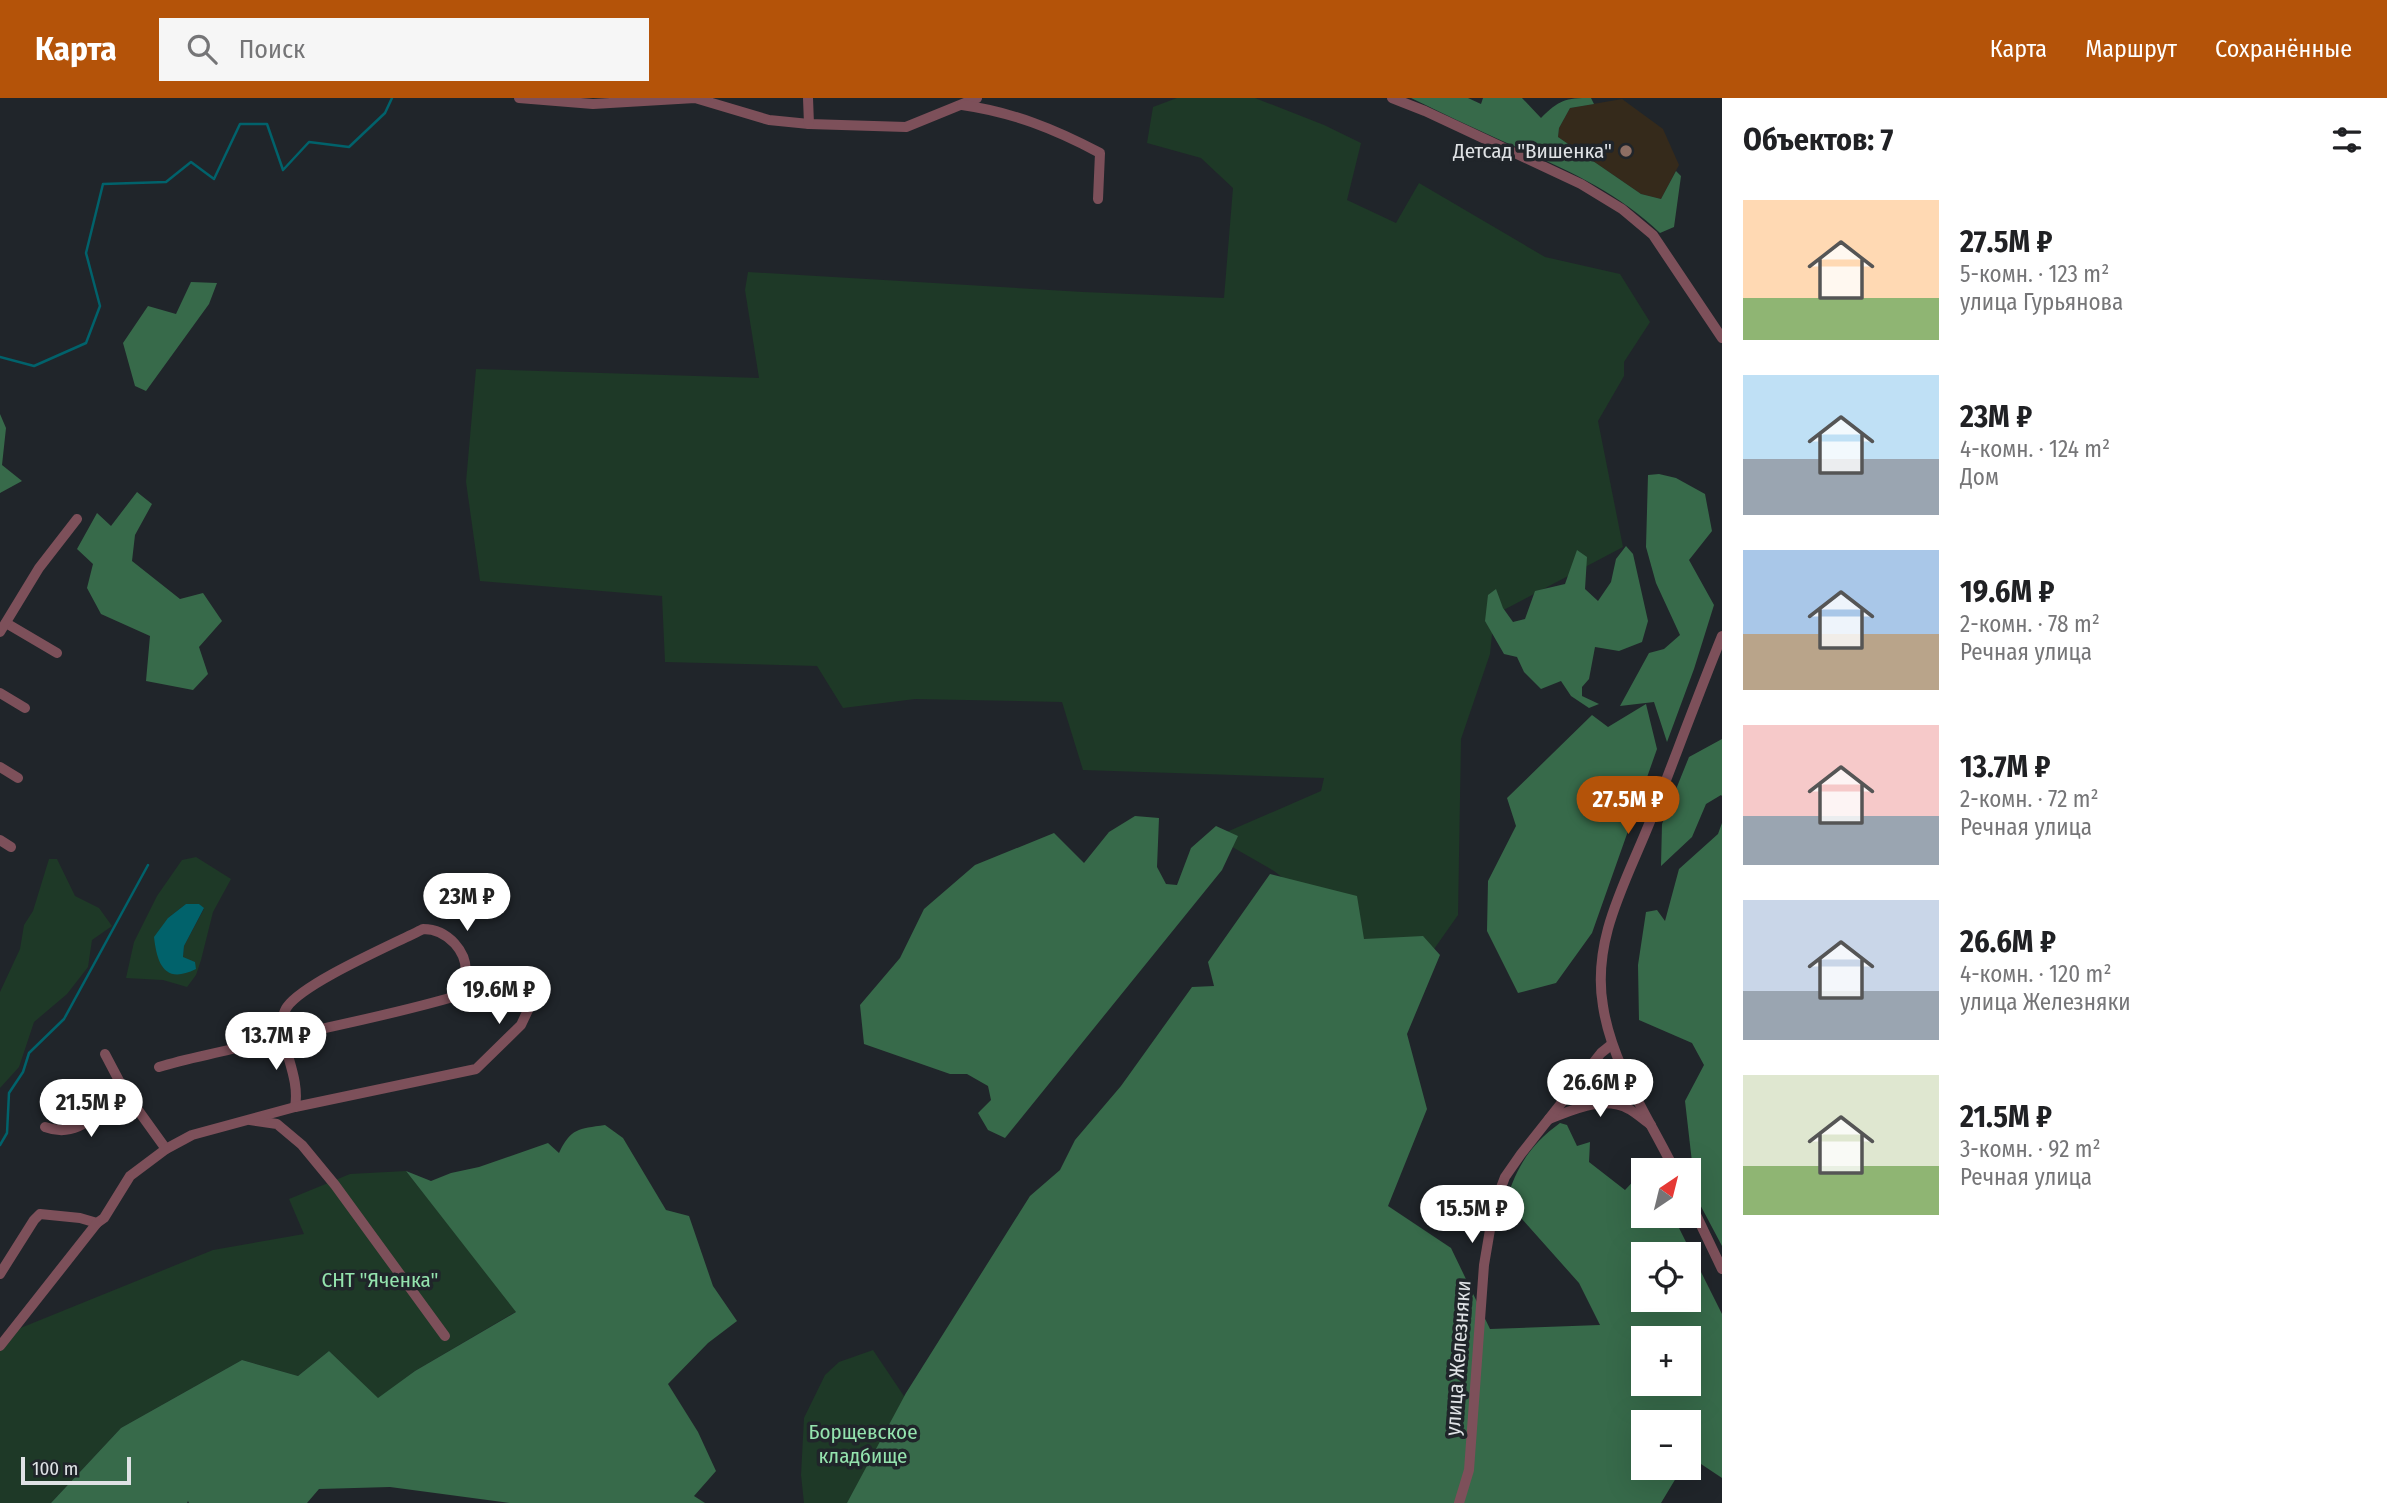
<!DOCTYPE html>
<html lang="ru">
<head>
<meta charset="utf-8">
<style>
  :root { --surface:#fff; --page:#f6f6f6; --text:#202124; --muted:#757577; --accent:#b45309 }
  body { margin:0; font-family:"Fira Sans Condensed",sans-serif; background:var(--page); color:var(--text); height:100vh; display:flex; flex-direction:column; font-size:26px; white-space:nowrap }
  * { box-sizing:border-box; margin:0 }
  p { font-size:23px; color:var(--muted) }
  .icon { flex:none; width:38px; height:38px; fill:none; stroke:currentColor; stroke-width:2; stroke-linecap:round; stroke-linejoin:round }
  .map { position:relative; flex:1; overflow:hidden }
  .drawer { display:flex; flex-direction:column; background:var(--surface); width:665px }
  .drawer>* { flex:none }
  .needle { width:46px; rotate:35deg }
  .fabs { position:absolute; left:1631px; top:1060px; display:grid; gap:14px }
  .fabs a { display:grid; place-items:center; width:70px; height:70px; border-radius:0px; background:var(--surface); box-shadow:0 7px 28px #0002; font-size:35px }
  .scale { position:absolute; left:21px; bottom:18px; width:110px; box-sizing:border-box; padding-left:7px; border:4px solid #dfe2e5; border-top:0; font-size:19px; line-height:24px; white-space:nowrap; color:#dfe2e5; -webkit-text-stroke:5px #20252a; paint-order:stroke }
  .price { position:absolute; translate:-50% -60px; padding:0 16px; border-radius:24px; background:#fff; color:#222; font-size:23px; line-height:46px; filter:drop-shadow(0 2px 4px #0008) }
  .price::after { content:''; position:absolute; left:50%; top:42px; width:21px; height:16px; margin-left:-10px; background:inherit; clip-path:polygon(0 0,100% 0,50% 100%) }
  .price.on { background:var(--accent); color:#fff }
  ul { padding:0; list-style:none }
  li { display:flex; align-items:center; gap:21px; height:175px; padding:0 21px }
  li span { display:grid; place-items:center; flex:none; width:196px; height:140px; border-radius:0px; color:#555 }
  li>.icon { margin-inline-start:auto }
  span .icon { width:84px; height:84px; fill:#fffc; stroke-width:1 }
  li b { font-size:30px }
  h2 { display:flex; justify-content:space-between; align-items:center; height:84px; padding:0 21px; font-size:30px }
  header { display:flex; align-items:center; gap:42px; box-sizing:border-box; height:98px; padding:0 35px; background:var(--accent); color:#fff }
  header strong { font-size:33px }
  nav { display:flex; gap:38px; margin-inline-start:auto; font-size:24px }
  .search { width:490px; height:63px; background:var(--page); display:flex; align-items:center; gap:18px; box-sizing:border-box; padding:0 24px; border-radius:0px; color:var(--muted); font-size:26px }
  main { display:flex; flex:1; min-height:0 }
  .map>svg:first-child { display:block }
</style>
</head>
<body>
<header>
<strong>Карта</strong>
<div class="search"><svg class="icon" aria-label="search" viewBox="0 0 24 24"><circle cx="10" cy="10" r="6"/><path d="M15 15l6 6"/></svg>Поиск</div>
<nav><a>Карта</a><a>Маршрут</a><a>Сохранённые</a></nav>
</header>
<main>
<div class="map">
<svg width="1722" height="1405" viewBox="0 0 1722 1405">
  <rect width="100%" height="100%" fill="#20252a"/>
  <polygon fill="#352a1b" points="1622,1 1663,31 1679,67 1661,101 1641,96 1558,39 1559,30 1570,10"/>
  <g fill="#1e3927" fill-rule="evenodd">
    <polygon points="1177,0 1255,0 1324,27 1361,45 1347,102 1396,125 1419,85 1545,159 1620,176 1650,224 1624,264 1624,278 1598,323 1623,449 1494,517 1490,556 1461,641 1458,817 1413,881 1274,773 1215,739 1321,693 1324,680 1083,672 1062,604 915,601 843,610 817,568 665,564 662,498 480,483 466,384 476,271 759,280 745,192 748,174 1083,194 1224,200 1233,90 1201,60 1147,45 1153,9"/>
    <path d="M196 759 231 781 213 814 201 862 196 877 187 889 163 882 126 880 134 844 157 798 182 762ZM186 806H199L204 811 184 848 183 859 168 820Z"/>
    <polygon points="49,761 57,761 75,798 99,810 112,828 92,842 88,869 67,896 34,924 19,969 0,990 0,894 20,851 24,827 33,813"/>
    <polygon points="406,1073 517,1213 415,1273 378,1301 329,1253 298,1278 242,1262 121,1330 51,1405 0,1405 0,1253 18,1231 213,1152 304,1136 289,1101 350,1076"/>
    <polygon points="873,1252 918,1319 1030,1405 804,1405 801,1377 804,1320 825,1277 839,1264"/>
  </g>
  <g fill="#376a4a" fill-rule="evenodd">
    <path d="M1411 0H1468L1481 6 1483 0H1522L1541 20C1559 2 1565 0 1591 0L1594 6 1570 10 1559 30 1558 39 1641 96 1661 101 1676 73 1681 78 1674 129 1660 135C1614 90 1555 67 1498 41 1469 28 1440 14 1411 0Z"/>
    <polygon points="191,184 217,185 209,206 146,293 135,288 123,245 148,208 176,216"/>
    <polygon points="0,316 6,330 2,367 22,383 0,395"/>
    <polygon points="1659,376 1676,380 1705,396 1712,433 1689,462 1714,507 1694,571 1667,644 1654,604 1620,608 1649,555 1664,551 1680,537 1656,485 1646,449 1648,377"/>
    <polygon points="137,394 152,406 135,437 132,463 180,501 203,495 222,523 199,549 208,576 193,592 146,583 150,538 101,516 87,490 93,466 77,451 97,415 111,428"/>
    <polygon points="1626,448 1633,456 1648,523 1642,544 1619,553 1595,549 1589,581 1582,589 1582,598 1599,606 1589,610 1571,598 1561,583 1541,591 1524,574 1517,559 1504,556 1485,523 1488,497 1496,491 1503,510 1513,524 1525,521 1535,493 1565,486 1577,452 1587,459 1585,491 1598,503 1611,484 1616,461"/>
    <polygon points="1646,606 1657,651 1592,835 1556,885 1518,895 1487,833 1488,783 1516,728 1507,700 1592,617 1608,629"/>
    <polygon points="1722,641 1722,698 1721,697 1706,706 1692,739 1661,768 1662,726 1689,659"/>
    <polygon points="1135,718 1159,720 1157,769 1166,786 1177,787 1191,750 1216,728 1238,738 1222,772 1005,1040 988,1032 978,1015 991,1002 988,988 967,976 950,976 864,946 860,907 900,860 924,811 975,767 1054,735 1084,765 1109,734"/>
    <polygon points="1722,725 1722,1148 1696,1099 1685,1003 1704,967 1692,945 1639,922 1638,867 1646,814 1657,812 1665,823 1679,771 1718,736"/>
    <path d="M1270 776 1357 798 1364 841 1423 838 1440 857 1407 936 1427 1011 1388 1108 1451 1150 1490 1231 1600 1227 1579 1185 1506 1103C1517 1068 1530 1047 1560 1025L1567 1027 1577 1048 1590 1044 1589 1064 1625 1092 1643 1073V1118H1673L1722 1216V1380L1689 1358V1325H1643V1370H1682L1661 1405H847L906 1295 1030 1098 1060 1072 1075 1042 1121 988 1192 889 1214 888 1208 864ZM1643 1157H1689V1202H1643ZM1643 1241H1689V1286H1643Z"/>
    <path d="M605 1027 623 1040 666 1112 689 1118 713 1188 737 1223 708 1245 668 1286 698 1334 716 1373 694 1398 705 1405H510L390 1389 319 1391 307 1405H189L188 1403 187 1405H51L121 1330 242 1262 298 1278 329 1253 378 1300 415 1273 516 1214 406 1073 431 1083 451 1075 479 1069 548 1045 559 1055C571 1030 578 1031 605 1027Z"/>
  </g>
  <path fill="#01626b" d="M186 806H199L204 810 184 848 183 859 195 864 196 871C164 887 157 865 154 839L168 820Z"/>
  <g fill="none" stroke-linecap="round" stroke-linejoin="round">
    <g stroke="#01626b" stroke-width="2.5">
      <polyline points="0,259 34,268 86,245 100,208 86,155 103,86 166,84 191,64 214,81 240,26 267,26 283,72 309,44 349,49 385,15 392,0"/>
      <polyline points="0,1047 7,1035 9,995 23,974 29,955 64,921 148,767"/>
    </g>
    <g stroke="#7d505a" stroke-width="10">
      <polyline points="519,0 593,6 695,0 769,22 809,26 906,29 977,0"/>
      <polyline points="808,0 809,26"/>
      <polyline points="1392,0 1425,13 1581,86 1622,111 1653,137 1722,240"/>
      <path d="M962 7C1012 14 1055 31 1100 55L1098 101"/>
      <polyline points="6,525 57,555"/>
      <polyline points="0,534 39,470 77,421"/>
      <polyline points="0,595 25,610"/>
      <polyline points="0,669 18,680"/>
      <polyline points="0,742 11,749"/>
      <polyline points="105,956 125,994 166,1051"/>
      <path d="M159 969C184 961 208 957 232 951 306 933 381 920 453 899 458 893 463 888 465 880 470 854 447 831 423 831 392 847 305 884 287 909 284 913 281 924 282 929 284 956 300 981 295 1009"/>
      <path d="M1549 1021C1573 1012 1603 997 1629 1011 1636 1015 1644 1022 1651 1027"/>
      <polyline points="250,1022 277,1026 302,1047 335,1087 445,1238"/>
      <path d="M45 1029C80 1042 98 1012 125 994"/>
      <path d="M1675 1073C1649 1020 1612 967 1603 908 1591 839 1629 779 1653 716 1676 657 1698 597 1722 538"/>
      <polyline points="1689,1102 1722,1171"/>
      <polyline points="0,1176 34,1122 40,1116 80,1120 97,1125"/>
      <polyline points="0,1248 97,1125 104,1120 130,1078 166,1051 192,1037 295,1009 476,971 521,927 536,895"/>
      <polyline points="1459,1405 1469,1372 1484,1167 1494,1108 1505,1079 1521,1056 1601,955 1611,947"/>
    </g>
  </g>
  <circle fill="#8d6e63" stroke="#20252a" stroke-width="2.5" cx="1626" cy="53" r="7"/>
  <g text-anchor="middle" stroke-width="7" stroke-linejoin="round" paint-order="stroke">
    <g font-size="21" fill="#dfe2e5" stroke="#20252a" text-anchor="end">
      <text x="1612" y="60">Детсад "Вишенка"</text>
    </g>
    <g font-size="21" fill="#94e3ae" stroke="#20252a">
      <text x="380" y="1189">СНТ "Яченка"</text>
      <text x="863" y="1341">Борщевское<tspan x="863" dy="24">кладбище</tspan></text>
    </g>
    <g font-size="21" fill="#dfe2e5" stroke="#20252a">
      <text transform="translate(1458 1260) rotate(-86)" y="7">улица Железняки</text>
    </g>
  </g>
</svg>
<div class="fabs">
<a><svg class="needle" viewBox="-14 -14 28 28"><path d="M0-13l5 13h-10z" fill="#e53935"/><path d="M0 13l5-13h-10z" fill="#757577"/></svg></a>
<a><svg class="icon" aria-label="locate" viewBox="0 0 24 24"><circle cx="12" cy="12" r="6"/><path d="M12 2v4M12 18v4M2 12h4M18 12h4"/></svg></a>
<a>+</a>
<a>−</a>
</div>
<div class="scale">100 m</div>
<b class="price on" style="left:1628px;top:738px">27.5M ₽</b>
<b class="price" style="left:467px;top:835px">23M ₽</b>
<b class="price" style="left:499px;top:928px">19.6M ₽</b>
<b class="price" style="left:276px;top:974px">13.7M ₽</b>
<b class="price" style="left:1600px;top:1021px">26.6M ₽</b>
<b class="price" style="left:91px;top:1041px">21.5M ₽</b>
<b class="price" style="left:1472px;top:1147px">15.5M ₽</b>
</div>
<section class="drawer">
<h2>Объектов: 7<svg class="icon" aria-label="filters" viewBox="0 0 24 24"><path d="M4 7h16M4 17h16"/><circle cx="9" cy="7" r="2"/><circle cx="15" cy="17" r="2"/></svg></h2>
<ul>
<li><span style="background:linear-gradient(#ffd9b3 70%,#8fb573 0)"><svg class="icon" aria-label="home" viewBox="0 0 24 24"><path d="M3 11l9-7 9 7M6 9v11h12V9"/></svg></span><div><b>27.5M ₽</b><p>5-комн. · 123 m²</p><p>улица Гурьянова</p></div></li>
<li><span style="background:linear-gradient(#bfe0f5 60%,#9aa5b1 0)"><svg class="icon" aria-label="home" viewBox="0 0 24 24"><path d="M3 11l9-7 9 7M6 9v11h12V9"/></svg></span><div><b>23M ₽</b><p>4-комн. · 124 m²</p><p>Дом</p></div></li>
<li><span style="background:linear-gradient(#a9c7e8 60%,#b9a48a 0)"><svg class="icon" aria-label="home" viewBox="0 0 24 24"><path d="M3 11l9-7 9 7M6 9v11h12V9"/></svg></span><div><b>19.6M ₽</b><p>2-комн. · 78 m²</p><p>Речная улица</p></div></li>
<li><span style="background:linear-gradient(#f6c9c9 65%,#9aa5b1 0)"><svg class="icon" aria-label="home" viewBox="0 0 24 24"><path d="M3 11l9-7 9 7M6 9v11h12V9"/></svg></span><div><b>13.7M ₽</b><p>2-комн. · 72 m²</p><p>Речная улица</p></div></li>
<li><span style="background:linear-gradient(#c9d6e8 65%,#9aa5b1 0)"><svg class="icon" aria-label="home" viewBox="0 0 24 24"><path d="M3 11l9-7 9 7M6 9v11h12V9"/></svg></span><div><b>26.6M ₽</b><p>4-комн. · 120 m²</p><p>улица Железняки</p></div></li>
<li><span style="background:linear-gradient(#dfe7d0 65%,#8fb573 0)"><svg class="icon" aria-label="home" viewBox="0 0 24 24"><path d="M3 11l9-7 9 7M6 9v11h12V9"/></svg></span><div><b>21.5M ₽</b><p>3-комн. · 92 m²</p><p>Речная улица</p></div></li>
</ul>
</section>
</main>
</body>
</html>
